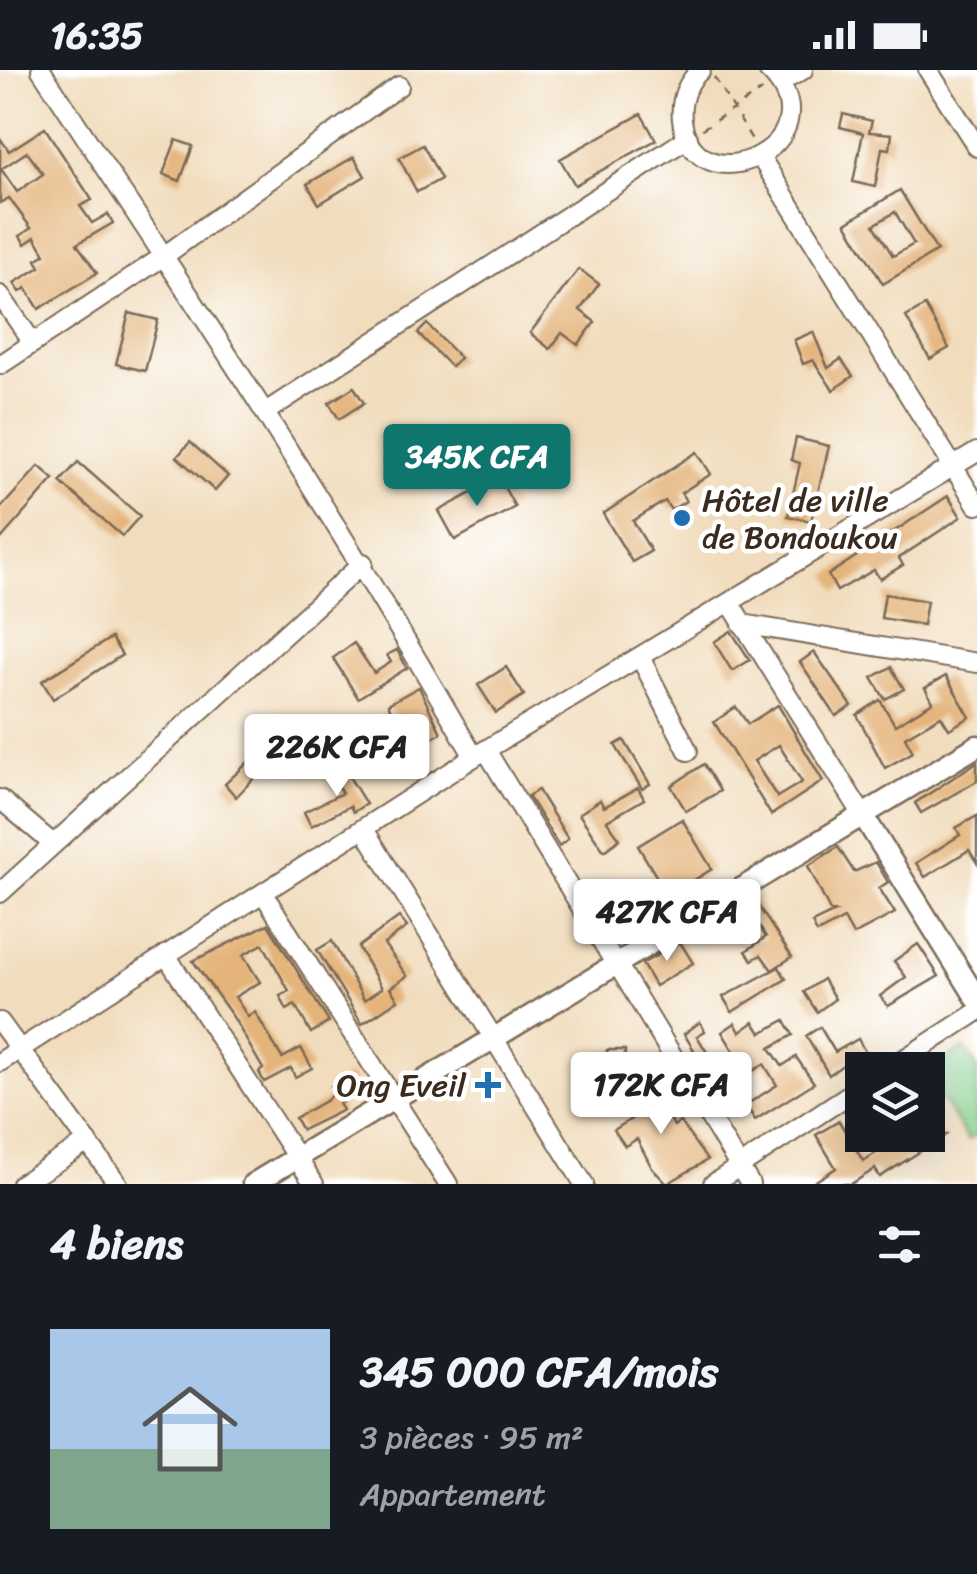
<!DOCTYPE html>
<html lang="fr">
<head>
<meta charset="utf-8">
<style>
  :root { --surface:#171b24; --page:#20242c; --text:#f1f3f6; --muted:#9ea1a6; --line:#363941; --accent:#0f766e }
  body { margin:0; font-family:Sriracha,sans-serif; background:var(--page); color:var(--text); height:100vh; display:flex; flex-direction:column; font-size:38px; white-space:nowrap }
  * { box-sizing:border-box; margin:0 }
  p { font-size:32px; color:var(--muted) }
  .icon { flex:none; width:55px; height:55px; fill:none; stroke:currentColor; stroke-width:2; stroke-linecap:round; stroke-linejoin:round }
  .map { position:relative; height:1114px; overflow:hidden }
  .sheet { display:flex; flex-direction:column; background:var(--surface); flex:1 }
  .sheet>* { flex:none }
  .fabs { position:absolute; left:845px; top:982px; display:grid; gap:20px }
  .fabs a { display:grid; place-items:center; width:100px; height:100px; border-radius:0px; background:var(--surface); box-shadow:0 10px 40px #0002; font-size:50px }
  .price { position:absolute; translate:-50% -85px; padding:0 22px; border-radius:10px; background:#fff; color:#222; font-size:32px; line-height:65px; filter:drop-shadow(0 2px 5px #0008) }
  .price::after { content:''; position:absolute; left:50%; top:60px; width:30px; height:22px; margin-left:-15px; background:inherit; clip-path:polygon(0 0,100% 0,50% 100%) }
  .price.selected { background:var(--accent); color:#fff }
  ul { padding:0; list-style:none }
  li { display:flex; align-items:center; gap:30px; height:250px; padding:0 50px }
  li+li { border-top:2px solid var(--line) }
  li span { display:grid; place-items:center; flex:none; width:280px; height:200px; border-radius:0px; color:#555 }
  li>.icon { margin-inline-start:auto }
  span .icon { width:120px; height:120px; fill:#fffc; stroke-width:1 }
  li b { font-size:42px }
  h2 { display:flex; justify-content:space-between; align-items:center; height:120px; padding:0 50px; font-size:42px }
  .status { display:flex; justify-content:space-between; align-items:center; height:70px; padding:0 50px; background:var(--surface); direction:ltr }
  .status svg { height:28px; fill:currentColor }
  .map>svg:first-child { display:block }
</style>
</head>
<body>
<div class="status"><b>16:35</b><svg viewBox="0 0 49 12"><path d="M0 12V9h3v3zM5 12V6h3v6zM10 12V3h3v9zM15 12V0h3v12zM26 1h20v11H26zM47 4h2v5h-2z"/></svg></div>
<div class="map">
<svg width="977" height="1114" viewBox="0 0 977 1114">
  <rect width="100%" height="100%" fill="#fff"/>
  <filter id="ink" filterUnits="userSpaceOnUse"><feTurbulence type="fractalNoise" baseFrequency=".01" numOctaves="2"/><feDisplacementMap in="SourceGraphic" scale="20" xChannelSelector="R" yChannelSelector="G"/><feConvolveMatrix kernelMatrix="1 2 1 2 8 2 1 2 1" color-interpolation-filters="sRGB"/></filter>
  <filter id="wash" filterUnits="userSpaceOnUse"><feTurbulence type="fractalNoise" baseFrequency=".0048" numOctaves="4" result="noise"/><feDisplacementMap in="SourceGraphic" scale="40" xChannelSelector="R" yChannelSelector="G"/><feGaussianBlur stdDeviation="2.25" result="paint"/><feColorMatrix in="noise" values="0 0 0 0 0 0 0 0 0 0 0 0 0 0 0 0 0 1.4 0 .05"/><feComposite in="paint" operator="in"/></filter>
  <g filter="url(#wash)">
    <rect width="100%" height="100%" fill="#f1ddbd"/>
    <polygon fill="#87d290" stroke="#617e57" stroke-width="2.5" points="964,978 977,997 977,1064 968,1070 928,1007 928,1001"/>
    <g id="blocks">
      <g fill="#e4b47a" fill-rule="evenodd">
        <polygon points="641,44 656,70 575,115 560,89"/>
        <polygon points="843,44 872,51 869,62 892,64 890,79 882,78 875,117 853,112 863,63 840,57"/>
        <path d="M45 58 92 130 80 136 92 153 108 144 113 153 77 174 97 203 39 239 26 218 20 222 14 213 40 197 36 190 45 184 35 167 25 174 20 166 31 158 9 128 0 133V68L9 81ZM27 82 43 104 17 122 1 99Z"/>
        <polygon points="176,70 193,76 180,111 163,104"/>
        <polygon points="423,75 441,109 417,122 399,88"/>
        <polygon points="354,87 365,106 319,134 307,114"/>
        <path d="M900 120 937 181 883 214 846 153ZM895 142 914 174 893 186 874 155Z"/>
        <polygon points="579,199 599,214 580,240 595,252 578,275 562,263 550,279 530,263"/>
        <polygon points="925,236 949,278 930,289 906,247"/>
        <polygon points="129,243 158,250 145,301 116,294"/>
        <polygon points="427,254 460,288 451,297 418,263"/>
        <polygon points="813,262 828,298 841,289 853,306 833,320 813,290 803,294 794,270"/>
        <polygon points="354,317 364,333 339,349 329,333"/>
        <polygon points="796,368 829,376 811,451 788,446 800,393 791,390"/>
        <polygon points="190,372 228,406 215,421 177,387"/>
        <polygon points="697,382 711,404 681,423 686,431 671,440 665,431 633,451 651,481 632,492 603,444"/>
        <polygon points="78,392 140,446 122,466 60,412"/>
        <polygon points="39,396 54,409 0,470 0,439"/>
        <polygon points="499,408 515,437 455,470 439,441"/>
        <polygon points="948,426 961,447 899,488 903,495 880,509 874,500 837,521 828,505"/>
        <polygon points="885,524 927,531 923,555 881,548"/>
        <polygon points="731,561 750,590 732,601 714,572"/>
        <polygon points="111,568 122,585 53,629 42,611"/>
        <polygon points="354,573 374,603 391,592 387,585 397,580 407,598 358,628 333,588"/>
        <polygon points="814,582 852,636 836,646 800,592"/>
        <polygon points="506,597 524,625 496,643 478,615"/>
        <polygon points="891,597 904,619 885,629 872,608"/>
        <polygon points="946,606 970,647 949,659 941,646 905,667 913,682 885,698 857,645 880,630 895,655 933,632 925,618"/>
        <polygon points="419,617 441,663 409,681 388,634"/>
        <path d="M778 635 823 711 771 745 714 652 736 637 748 654ZM779 675 802 712 777 727 754 691Z"/>
        <polygon points="266,666 281,680 236,727 225,714 260,681 256,676"/>
        <polygon points="624,670 650,714 642,719 615,675"/>
        <polygon points="977,692 977,711 921,743 915,733"/>
        <polygon points="704,694 720,721 686,741 671,716"/>
        <polygon points="342,695 366,734 353,742 350,736 311,756 304,742 342,723 329,703"/>
        <polygon points="638,718 644,729 607,751 620,769 604,781 579,744 600,730 604,737"/>
        <polygon points="538,720 568,769 559,776 528,726"/>
        <polygon points="977,746 977,793 969,780 925,807 916,793 960,765 956,758"/>
        <polygon points="682,749 712,799 668,826 638,776"/>
        <polygon points="838,777 854,802 876,792 888,812 879,818 895,843 853,865 844,849 817,863 812,853 835,842 830,841 808,796"/>
        <polygon points="753,828 792,887 772,900 761,885 752,890 746,881 766,867 750,841 729,853 733,860 716,870 707,855"/>
        <polygon points="399,847 407,857 384,874 407,906 390,918 398,930 362,954 317,880 332,871 364,930 382,918 358,877"/>
        <polygon points="268,854 329,952 311,963 295,935 287,940 280,926 289,921 263,874 243,885 260,912 235,927 248,947 255,942 282,988 301,978 312,998 295,1007 291,998 264,1012 259,1002 263,999 233,947 193,891"/>
        <polygon points="680,872 693,893 655,916 642,894"/>
        <polygon points="918,874 939,906 888,936 880,926 906,907 894,891"/>
        <polygon points="779,897 786,909 732,942 723,927"/>
        <polygon points="823,909 835,929 817,942 804,922"/>
        <polygon points="785,950 793,965 770,978 782,996 796,987 814,1013 755,1050 746,1035 777,1015 764,994 748,1004 722,962 735,953 740,962 754,952 761,963"/>
        <polygon points="700,952 705,961 697,966 726,1014 711,1023 688,984 694,980 684,964"/>
        <polygon points="820,957 835,982 858,969 868,987 857,993 854,987 829,1005 806,966"/>
        <polygon points="607,980 625,980 624,1008 628,1007 631,1022 607,1028 603,1014"/>
        <polygon points="351,1004 360,1021 339,1034 343,1040 302,1060 295,1048 327,1030 334,1022 331,1016"/>
        <polygon points="651,1010 674,1056 680,1052 707,1090 667,1114 652,1098 637,1069 625,1076 614,1060 645,1040 634,1020"/>
        <polygon points="928,1048 939,1065 946,1065 880,1107 875,1099 851,1114 811,1114 836,1098 816,1065 839,1051 863,1091 905,1065 928,1065"/>
      </g>
    </g>
  </g>
  <g filter="url(#ink)">
    <use href="#blocks" fill-opacity="0" stroke="#7b6956" stroke-width="2.5"/>
    <g fill="none" stroke-linecap="round" stroke-linejoin="round">
      <defs>
        <g id="minor">
          <path d="M41 0C191 226 339 452 474 687"/>
          <path d="M701 0C686 13 680 30 682 50 694 142 843 72 768 0"/>
          <polyline points="928,0 977,77"/>
          <polyline points="780,13 803,0"/>
          <polyline points="761,88 977,435"/>
          <polyline points="0,225 33,273"/>
          <polyline points="0,295 164,186 399,16"/>
          <polyline points="267,341 688,68"/>
          <polyline points="730,533 861,742"/>
          <polyline points="742,554 977,593"/>
          <polyline points="640,587 688,681"/>
          <polyline points="486,680 616,895"/>
          <polyline points="0,729 53,774"/>
          <polyline points="364,759 584,1114"/>
          <polyline points="0,823 363,493"/>
          <polyline points="263,823 448,1114"/>
          <polyline points="166,885 314,1114"/>
          <polyline points="617,894 750,1114"/>
          <polyline points="0,952 118,1114"/>
          <polyline points="0,992 474,687 977,382"/>
          <polyline points="887,1000 977,942"/>
          <polyline points="21,1114 88,1072"/>
          <polyline points="713,1114 862,1016"/>
        </g>
        <g id="major">
          <polyline points="861,742 977,929"/>
          <polyline points="253,1114 977,676"/>
        </g>
      </defs>
      <use href="#minor" stroke="#7b6956" stroke-width="22"/>
      <use href="#major" stroke="#7b6956" stroke-width="25"/>
      <g stroke="#7b6956" stroke-width="2.5" stroke-dasharray="8 8" stroke-linecap="butt">
        <polyline points="714,7 754,73"/>
        <polyline points="702,59 763,20"/>
      </g>
      <use href="#minor" stroke="#fff" stroke-width="18"/>
      <use href="#major" stroke="#fff" stroke-width="20"/>
    </g>
  </g>
  <g fill="#1f6fb2" stroke="#fff" stroke-width="4">
    <circle cx="682" cy="448" r="10"/>
    <path d="M483 1000h10v10h10v10h-10v10h-10v-10h-10v-10h10z"/>
  </g>
  <g text-anchor="middle" stroke-width="9" stroke-linejoin="round" paint-order="stroke">
    <g font-size="32" fill="#3b2a1e" stroke="#fff" text-anchor="start">
      <text x="702" y="441">Hôtel de ville<tspan x="702" dy="37">de Bondoukou</tspan></text>
      <text x="466" y="1026" text-anchor="end">Ong Eveil</text>
    </g>
  </g>
</svg>
<div class="fabs">
<a><svg class="icon" aria-label="layers" viewBox="0 0 24 24"><path d="M12 4l9 5-9 5-9-5zM3 14l9 5 9-5"/></svg></a>
</div>
<b class="price selected" style="left:477px;top:439px">345K CFA</b>
<b class="price" style="left:337px;top:729px">226K CFA</b>
<b class="price" style="left:667px;top:894px">427K CFA</b>
<b class="price" style="left:661px;top:1067px">172K CFA</b>
</div>
<section class="sheet">
<h2>4 biens<svg class="icon" aria-label="filters" viewBox="0 0 24 24"><path d="M4 7h16M4 17h16"/><circle cx="9" cy="7" r="2"/><circle cx="15" cy="17" r="2"/></svg></h2>
<ul>
<li><span style="background:linear-gradient(#a9c7e8 60%,#7fa58c 0)"><svg class="icon" aria-label="home" viewBox="0 0 24 24"><path d="M3 11l9-7 9 7M6 9v11h12V9"/></svg></span><div><b>345 000 CFA/mois</b><p>3 pièces · 95 m²</p><p>Appartement</p></div></li>
</ul>
</section>
</body>
</html>
